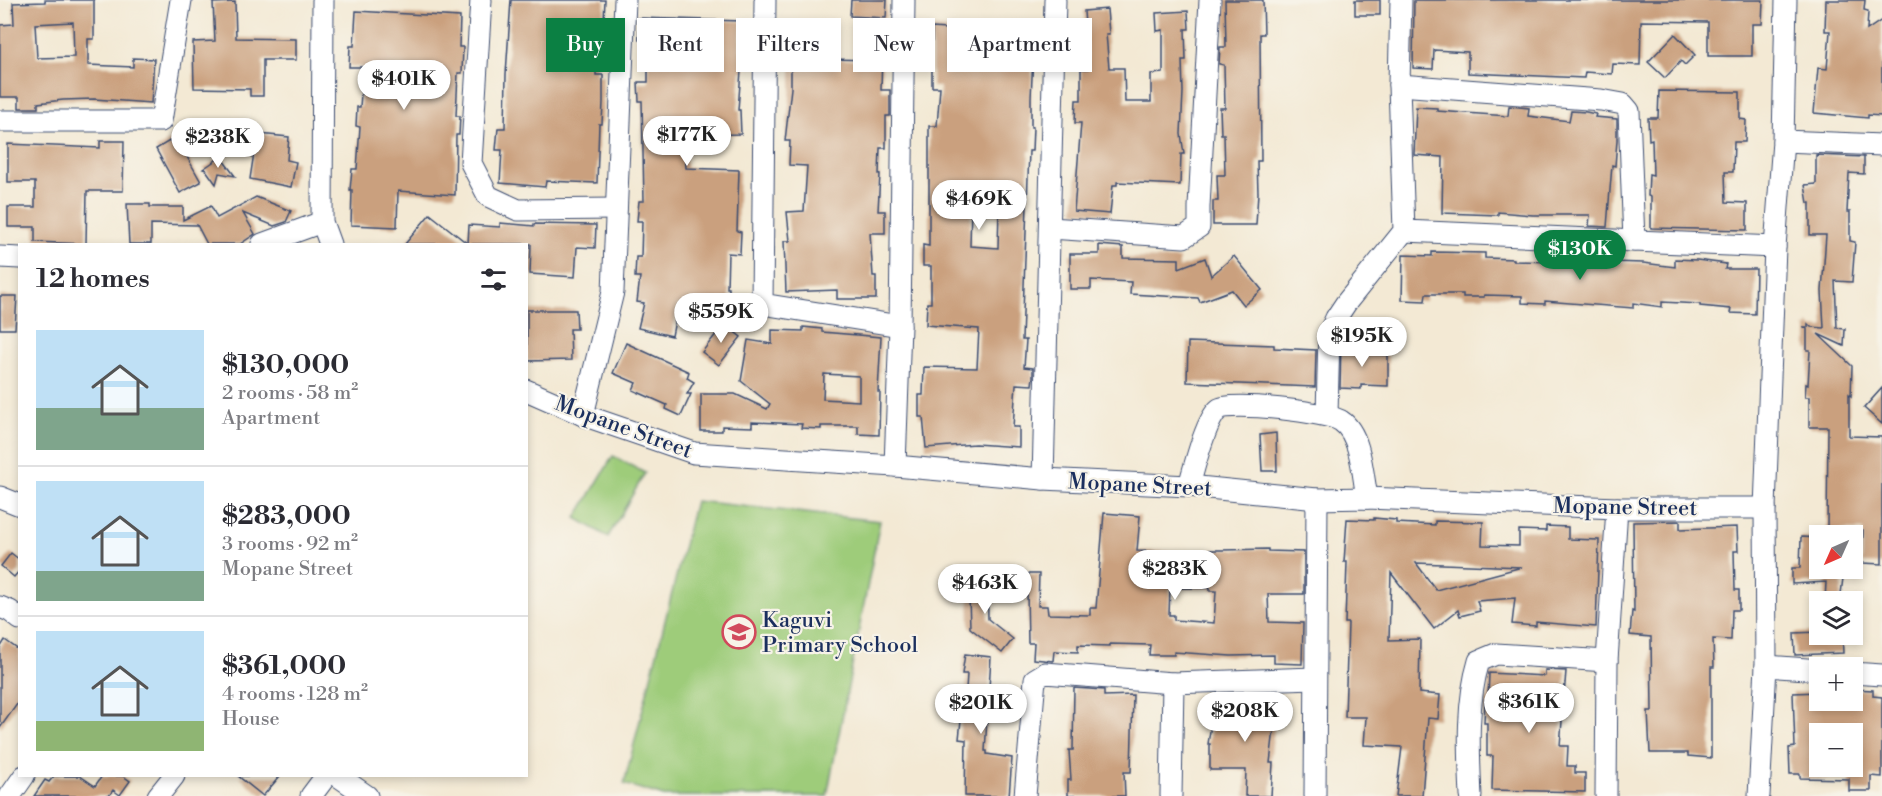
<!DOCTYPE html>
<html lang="en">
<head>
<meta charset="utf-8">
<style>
  :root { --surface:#fff; --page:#f2f2f3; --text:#2b2b33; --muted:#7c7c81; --line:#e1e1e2; --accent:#0b8043 }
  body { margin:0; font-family:"Libre Bodoni",serif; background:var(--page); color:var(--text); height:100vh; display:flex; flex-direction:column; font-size:22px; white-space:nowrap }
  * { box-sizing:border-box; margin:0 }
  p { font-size:20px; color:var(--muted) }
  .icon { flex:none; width:33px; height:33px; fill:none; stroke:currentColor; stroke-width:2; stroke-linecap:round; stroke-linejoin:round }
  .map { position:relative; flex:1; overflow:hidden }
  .drawer { position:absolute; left:18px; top:243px; width:510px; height:534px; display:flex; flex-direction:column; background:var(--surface); border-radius:0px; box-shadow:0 3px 9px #0003 }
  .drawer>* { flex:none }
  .hud { position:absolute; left:546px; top:18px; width:570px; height:54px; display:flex; gap:12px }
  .needle { width:39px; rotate:225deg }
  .buttons { position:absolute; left:1809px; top:525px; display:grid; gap:12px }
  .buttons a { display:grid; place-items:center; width:54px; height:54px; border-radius:0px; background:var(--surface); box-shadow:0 3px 9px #0003; font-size:30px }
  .price { position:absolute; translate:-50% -51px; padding:0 14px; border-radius:21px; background:#fff; color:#222; font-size:20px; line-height:39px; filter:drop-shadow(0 2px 3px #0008) }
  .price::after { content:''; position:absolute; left:50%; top:36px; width:18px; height:14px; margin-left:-9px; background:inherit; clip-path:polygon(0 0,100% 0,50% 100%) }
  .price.current { background:var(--accent); color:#fff }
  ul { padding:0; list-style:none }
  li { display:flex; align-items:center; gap:18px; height:150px; padding:0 18px }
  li+li { border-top:2px solid var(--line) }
  li span { display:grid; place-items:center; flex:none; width:168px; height:120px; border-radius:0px; color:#555 }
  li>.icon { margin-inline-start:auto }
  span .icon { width:72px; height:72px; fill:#fffc; stroke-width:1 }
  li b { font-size:26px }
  h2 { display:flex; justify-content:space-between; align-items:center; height:72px; padding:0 18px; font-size:26px }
  .tag { padding:0 21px; border-radius:0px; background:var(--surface); box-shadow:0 3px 9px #0003; font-size:21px; line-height:54px }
  .tag.current { background:var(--accent); color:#fff }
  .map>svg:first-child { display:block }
</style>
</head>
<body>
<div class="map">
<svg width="1882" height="796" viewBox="0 0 1882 796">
  <rect width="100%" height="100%" fill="#f7f3e8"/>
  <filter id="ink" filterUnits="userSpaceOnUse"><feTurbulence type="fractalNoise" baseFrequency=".0167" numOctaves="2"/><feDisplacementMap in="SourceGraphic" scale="12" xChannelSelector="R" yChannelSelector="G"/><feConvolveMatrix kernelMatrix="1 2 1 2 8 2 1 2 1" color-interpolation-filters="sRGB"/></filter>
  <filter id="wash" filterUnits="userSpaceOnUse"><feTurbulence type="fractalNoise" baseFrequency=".008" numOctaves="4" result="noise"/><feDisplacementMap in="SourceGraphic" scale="24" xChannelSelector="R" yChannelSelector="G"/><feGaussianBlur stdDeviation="1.35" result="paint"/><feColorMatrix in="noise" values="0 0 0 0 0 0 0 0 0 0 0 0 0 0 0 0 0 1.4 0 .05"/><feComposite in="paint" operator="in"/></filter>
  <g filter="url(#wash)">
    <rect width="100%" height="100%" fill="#f3e9d4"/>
    <g fill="#9ecc7a" stroke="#5c7e6c" stroke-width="1.5">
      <polygon points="613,456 645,473 608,537 576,518"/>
      <polygon points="695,501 880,521 827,796 664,796 624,784"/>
    </g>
    <g id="blocks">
      <g fill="#caa07e" fill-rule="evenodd">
        <path d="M45 0H94V39H88V65L133 67V58L154 59 151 103 94 99 63 100 38 103V108H19V97H0V25L14 24 13 3 45 2ZM73 22 74 57 37 58 35 24Z"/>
        <polygon points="511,0 605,0 603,38 596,38 596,75 603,75 603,102 602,124 599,124 597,183 546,181 545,187 500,183 502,150 496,150 498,128 505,128 506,74"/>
        <polygon points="851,0 887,0 886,18 850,16"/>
        <polygon points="1225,0 1263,0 1264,34 1260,34 1261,161 1257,161 1258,193 1256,225 1213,225 1213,201 1218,201 1217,175 1225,175 1224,134 1221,134 1220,108 1225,108 1224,65 1219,64 1220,47 1226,47"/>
        <rect x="1355" y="0" width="25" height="15"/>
        <polygon points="1414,0 1763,0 1762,24 1752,24 1752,56 1708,56 1708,22 1641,21 1640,65 1613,64 1612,74 1585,72 1584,78 1468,73 1468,52 1434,50 1433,69 1413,68"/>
        <polygon points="1826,0 1865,0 1864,10 1868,11 1867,30 1882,20 1882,116 1868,115 1868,118 1814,113 1818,68 1827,69 1830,31 1825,31"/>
        <polygon points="235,2 236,38 296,39 296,60 263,60 263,96 250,96 250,89 194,88 193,42 215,41 213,3"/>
        <polygon points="1107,9 1109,34 1106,34 1109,68 1124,68 1125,102 1151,102 1151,74 1163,73 1163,30 1157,31 1156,13 1188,11 1189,29 1185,29 1186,60 1182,60 1183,92 1181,134 1184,154 1181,154 1180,185 1117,182 1117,185 1113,185 1110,214 1074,211 1081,123 1075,123 1076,100 1081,100 1081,69 1088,69 1084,11"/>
        <polygon points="356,11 460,17 459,47 463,47 462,73 458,73 456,116 460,116 459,135 456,135 455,195 398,191 397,227 351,225 352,190 350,190 352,169 357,169 360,127 356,126 357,107 360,107 363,67 349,67 350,46 354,46"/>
        <polygon points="639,18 742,21 740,50 744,50 745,71 741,71 738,110 740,110 741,134 684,135 686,168 739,170 737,231 741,232 740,254 728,253 727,288 729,288 729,306 678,305 672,336 638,328 644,303 637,302 640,277 635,277 636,257 641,257 642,221 637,221 639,201 644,201 642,101 639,101 638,82 648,82 648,40 639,40"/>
        <path d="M932 28 1034 35 1031 98V127H1033L1032 151H1029L1022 340H1026L1024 367 1033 368V377L1032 385 1016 384 1013 427H1019V447L975 444 926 448 923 417H919V395H923L924 367 977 368 979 329 926 325 927 303H931V266H923V245L929 246V126H937L940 87H932ZM971 207 999 208 998 248 970 246Z"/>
        <polygon points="1675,34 1695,55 1685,65 1681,61 1665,78 1648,62"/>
        <polygon points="869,54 882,54 881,90 890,90 890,116 886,116 886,148 880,148 879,174 880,174 878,211 885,211 885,233 870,233 873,276 876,276 876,299 837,299 837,290 786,292 784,241 790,241 787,212 804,211 807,166 789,165 790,141 785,141 791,88 791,55 831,56 831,59 869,60"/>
        <polygon points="1659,91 1740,92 1740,119 1746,120 1745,142 1734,142 1733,172 1725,172 1726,202 1747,203 1747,230 1651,228 1651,197 1648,196 1649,174 1653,175 1652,139 1649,140 1648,118 1658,118"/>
        <polygon points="1509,106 1529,108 1528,116 1569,121 1571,111 1586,112 1596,114 1595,117 1617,119 1617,140 1615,166 1612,165 1607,227 1589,226 1590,215 1533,215 1498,212 1498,215 1442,213 1443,157 1414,155 1416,107 1437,108 1437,111 1508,116"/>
        <polygon points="259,134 289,137 287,160 296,162 291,187 250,179 254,153 257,153"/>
        <polygon points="176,137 201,182 180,193 156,149"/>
        <polygon points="100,141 124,141 123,191 87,191 86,244 35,242 35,227 8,227 8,207 35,207 35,182 8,182 8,144 100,148"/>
        <polygon points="225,154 223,160 235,176 219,173 216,184 206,170 203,169"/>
        <polygon points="1816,155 1864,157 1864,174 1849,173 1847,212 1850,212 1850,241 1855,242 1852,282 1835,281 1837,328 1845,329 1844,346 1818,334 1852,366 1851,396 1849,394 1849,436 1882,437 1882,564 1862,563 1863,530 1827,530 1828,427 1809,427 1809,397 1805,397 1806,384 1808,385 1810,350 1807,350 1807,329 1804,327 1808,327 1808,324 1811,327 1824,328 1822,291 1826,235 1810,235 1810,203 1808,203 1805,185 1816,184"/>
        <polygon points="256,197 291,211 286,222 274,226 243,213 255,234 240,244 207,244 197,225 151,224 151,244 129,244 127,204 150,204 150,207 183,207 183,220 211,206 217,218"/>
        <polygon points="430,214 468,244 405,244"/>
        <polygon points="500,223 534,226 534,224 596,225 595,248 577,247 575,277 530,274 531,244 468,244 469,225 500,227"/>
        <polygon points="1099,245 1123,247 1123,258 1179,259 1179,268 1205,258 1211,276 1234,256 1262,290 1244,305 1232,290 1200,302 1198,298 1130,294 1131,282 1091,280 1091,289 1070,289 1070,254 1099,254"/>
        <polygon points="1432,252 1485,253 1485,258 1514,259 1514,261 1554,262 1554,258 1576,259 1576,263 1610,265 1611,262 1643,263 1675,267 1675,259 1697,260 1726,264 1725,269 1756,269 1755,314 1730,313 1731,309 1700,306 1700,304 1662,302 1662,307 1633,303 1633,308 1545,301 1545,304 1522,303 1522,296 1484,295 1484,297 1463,297 1463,294 1426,294 1425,301 1402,300 1403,255 1432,256"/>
        <polygon points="0,296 17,296 15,329 0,329"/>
        <polygon points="527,310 576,310 577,329 570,329 571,360 527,361"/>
        <polygon points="724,324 741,337 719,365 702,352"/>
        <path d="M803 327 822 329V332L881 337 878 392H880L879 435 858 434V426H821V429L801 428 802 424 752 422V427L722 426V431H701V394H735L767 409 770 404 741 381 748 340 772 344V330L803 331ZM824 374 859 376V401L823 399Z"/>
        <polygon points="1188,342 1274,345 1274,348 1316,350 1315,387 1187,382"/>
        <polygon points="626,343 689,372 687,378 694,382 687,394 691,394 681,416 666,409 667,405 633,390 636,383 613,373"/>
        <polygon points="1341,344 1362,344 1362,354 1388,355 1388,386 1361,385 1361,389 1340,388"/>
        <polygon points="1882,388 1882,424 1864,408"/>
        <polygon points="1276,433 1277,471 1262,471 1260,435"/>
        <path d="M1104 513 1140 516 1137 551 1171 552 1170 554 1209 553V550H1222L1268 549V551L1304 552V594H1268L1269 622 1303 623 1302 664 1274 663V655L1231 656 1174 652V655H1149L1150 645 1110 644V646L1078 645V652L1054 651 1053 661 1033 659 1034 643H1028L1027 591 1012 590 1013 574H1039L1038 606H1047L1048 614 1090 615V608H1096ZM1170 588H1210V591H1216L1214 623 1174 620V615H1169Z"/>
        <path d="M1374 518 1396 520V523L1435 525V521L1483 522 1482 545 1519 546V530L1546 531V526L1568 527V539L1599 540 1596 627 1536 622V626L1512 624 1515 598 1477 601 1480 611 1460 616 1458 610 1434 629 1391 573 1389 640 1420 639 1419 693 1440 695 1438 719 1428 718 1422 796H1396L1402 747 1364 745 1366 717H1345L1348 623H1345L1347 562H1344L1347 519 1374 520ZM1416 563 1522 567 1436 590Z"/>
        <polygon points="1680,521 1680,529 1737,527 1738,551 1734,551 1735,590 1739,590 1739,610 1732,610 1731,640 1713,639 1714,667 1711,667 1711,758 1688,756 1688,753 1650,753 1648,711 1652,711 1651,637 1630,635 1632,611 1634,612 1633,522"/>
        <polygon points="1801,537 1820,538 1820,568 1844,570 1840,602 1825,602 1826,582 1792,584 1792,568 1800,568"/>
        <polygon points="11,553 20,560 20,570 14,577 1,566"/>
        <polygon points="987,567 988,619 1013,639 1002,653 970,628 969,597 976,596 976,568"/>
        <polygon points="1820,632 1820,634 1842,634 1843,653 1795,655 1794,633"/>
        <polygon points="5,640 20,651 20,700 0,728 0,648"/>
        <polygon points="965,654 991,657 985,751 987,751 987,754 1012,758 1009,796 965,796 966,740 959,739 961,720 964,720 967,674 962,674"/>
        <polygon points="1545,670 1566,671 1560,746 1568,746 1567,766 1575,766 1575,773 1585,773 1585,792 1492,790 1493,756 1487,756 1487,723 1484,723 1485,699 1488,699 1489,673 1545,676"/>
        <polygon points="1074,688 1104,690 1104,696 1133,695 1131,772 1124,772 1125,796 1068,796 1068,780 1071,780 1069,750 1073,750"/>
        <path d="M1852 689 1873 690V696L1882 697V777L1871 776V791H1849V779L1800 778V774H1790L1789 748 1795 747 1793 693 1820 692V700H1852ZM1820 730 1851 731 1852 766H1820Z"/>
        <polygon points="1254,701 1278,702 1277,721 1275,721 1270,763 1273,763 1271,796 1245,796 1246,770 1210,770 1210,744 1208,744 1212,718 1210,718 1210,704 1253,706"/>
        <polygon points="54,776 80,776 95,786 102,776 123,776 130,781 120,795 113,790 109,796 34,796 45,780 49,782"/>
        <polygon points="238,776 280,776 263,796"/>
      </g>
    </g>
  </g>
  <g filter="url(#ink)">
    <use href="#blocks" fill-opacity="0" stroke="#3b4b70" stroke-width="1.5"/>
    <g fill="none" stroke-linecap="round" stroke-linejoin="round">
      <defs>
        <g id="minor">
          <polyline points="323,0 322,222 330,244"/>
          <polyline points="481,0 471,163 488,196 518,210 616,209"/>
          <polyline points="765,0 762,304 900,326"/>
          <polyline points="1399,85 1601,100 1623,104 1629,111 1634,241"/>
          <polyline points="0,121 161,121 181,0"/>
          <polyline points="1783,141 1882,145"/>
          <polyline points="1050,228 1184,237 1199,227 1199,207 1210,0"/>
          <polyline points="1404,231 1775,247"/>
          <polyline points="262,244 322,222"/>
          <polyline points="0,257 20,258"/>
          <polyline points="526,390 583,415 694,453 895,466 1043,479 1189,486 1317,499 1367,498 1617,508 1765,508"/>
          <polyline points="583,415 613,292 625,0"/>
          <polyline points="1327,415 1329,333 1336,318 1346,303 1404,231 1399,85 1401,0"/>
          <polyline points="895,466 900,326 904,0"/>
          <polyline points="1043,479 1055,0"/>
          <path d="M1189 486C1194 468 1206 419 1219 409 1229 401 1329 412 1341 421 1361 434 1363 476 1367 498"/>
          <polyline points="0,497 20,505"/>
          <polyline points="0,607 10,611 20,619"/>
          <polyline points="1766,666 1820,670"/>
          <polyline points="1852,673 1882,675"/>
          <polyline points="338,776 367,796"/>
          <polyline points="10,796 24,776"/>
          <polyline points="158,796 174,776"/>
          <polyline points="311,796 326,776"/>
          <polyline points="1025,796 1035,679 1045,673 1173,683"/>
          <polyline points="1171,796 1173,683 1315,678"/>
          <polyline points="1315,796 1317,499"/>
          <path d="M1471 796C1469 752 1466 704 1479 661L1496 654 1607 661"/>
          <polyline points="1606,796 1607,661 1617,508"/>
          <polyline points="1759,796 1766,666 1765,508 1775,247 1783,141 1786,0"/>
        </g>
      </defs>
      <use href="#minor" stroke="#3b4b70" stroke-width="23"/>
      <use href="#minor" stroke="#fff" stroke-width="21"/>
    </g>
  </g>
  <defs>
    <symbol id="school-ring" viewBox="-11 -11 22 22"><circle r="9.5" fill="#f7f3e8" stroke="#d1495b" stroke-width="1.5"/><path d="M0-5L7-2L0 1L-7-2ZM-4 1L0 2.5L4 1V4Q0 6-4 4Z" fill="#d1495b"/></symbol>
  </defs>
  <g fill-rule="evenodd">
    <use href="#school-ring" x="720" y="613" width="38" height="38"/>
  </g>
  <g text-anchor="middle" stroke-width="4.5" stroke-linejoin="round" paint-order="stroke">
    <g font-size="22" fill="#1b2f5e" stroke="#f7f3e8">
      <text transform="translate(624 426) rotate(20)" y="8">Mopane Street</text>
      <text transform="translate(1140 484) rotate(3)" y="8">Mopane Street</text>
      <text transform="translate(1625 506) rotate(1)" y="8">Mopane Street</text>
    </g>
    <g font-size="22" fill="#1b2f5e" stroke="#f7f3e8" text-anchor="start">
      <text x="762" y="627">Kaguvi<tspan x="762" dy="25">Primary School</tspan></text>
    </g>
  </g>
</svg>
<div class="buttons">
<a><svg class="needle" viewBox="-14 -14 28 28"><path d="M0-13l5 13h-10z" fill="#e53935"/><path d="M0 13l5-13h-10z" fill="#7c7c81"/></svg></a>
<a><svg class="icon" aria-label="layers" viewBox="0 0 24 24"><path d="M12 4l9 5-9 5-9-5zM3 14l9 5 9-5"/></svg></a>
<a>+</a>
<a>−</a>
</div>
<b class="price" style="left:404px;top:111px">$401K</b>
<b class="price" style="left:687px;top:167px">$177K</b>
<b class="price" style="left:218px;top:169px">$238K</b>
<b class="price" style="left:979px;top:231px">$469K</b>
<b class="price current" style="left:1580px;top:281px">$130K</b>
<b class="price" style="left:721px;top:344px">$559K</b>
<b class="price" style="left:1362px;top:368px">$195K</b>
<b class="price" style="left:1175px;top:601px">$283K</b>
<b class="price" style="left:985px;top:615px">$463K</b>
<b class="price" style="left:1529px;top:734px">$361K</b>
<b class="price" style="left:981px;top:735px">$201K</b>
<b class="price" style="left:1245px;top:743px">$208K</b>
<div class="hud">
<a class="tag current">Buy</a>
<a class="tag">Rent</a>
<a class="tag">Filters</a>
<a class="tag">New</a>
<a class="tag">Apartment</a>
</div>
<section class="drawer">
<h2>12 homes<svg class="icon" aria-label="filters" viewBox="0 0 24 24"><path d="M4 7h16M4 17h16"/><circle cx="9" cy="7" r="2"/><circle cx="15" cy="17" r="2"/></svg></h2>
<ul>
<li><span style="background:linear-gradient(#bfe0f5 65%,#7fa58c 0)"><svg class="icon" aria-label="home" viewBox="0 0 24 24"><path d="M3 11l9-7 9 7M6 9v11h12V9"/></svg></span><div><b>$130,000</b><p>2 rooms · 58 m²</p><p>Apartment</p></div></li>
<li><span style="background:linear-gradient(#bfe0f5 75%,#7fa58c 0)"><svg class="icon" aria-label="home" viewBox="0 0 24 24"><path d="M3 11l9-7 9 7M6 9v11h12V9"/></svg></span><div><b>$283,000</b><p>3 rooms · 92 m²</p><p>Mopane Street</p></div></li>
<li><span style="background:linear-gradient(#bfe0f5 75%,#8fb573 0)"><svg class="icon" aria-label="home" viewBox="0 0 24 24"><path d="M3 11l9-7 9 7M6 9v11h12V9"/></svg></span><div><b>$361,000</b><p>4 rooms · 128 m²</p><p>House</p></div></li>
</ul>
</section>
</div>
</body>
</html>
